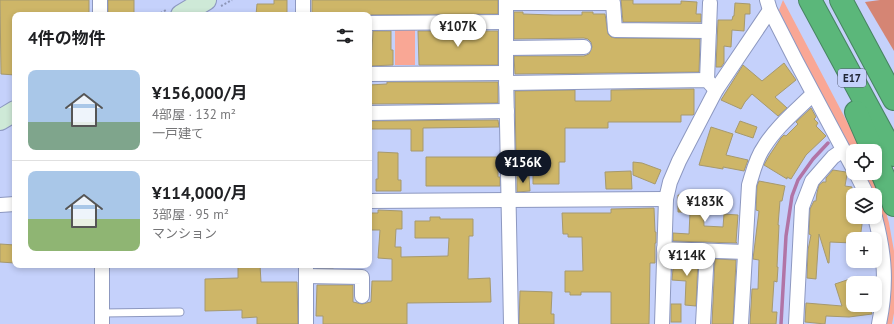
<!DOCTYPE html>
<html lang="ja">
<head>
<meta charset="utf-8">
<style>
  :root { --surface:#fff; --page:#f6f6f6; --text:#202124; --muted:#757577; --line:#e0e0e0; --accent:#111827 }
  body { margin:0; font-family:"PT Sans","Noto Sans JP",sans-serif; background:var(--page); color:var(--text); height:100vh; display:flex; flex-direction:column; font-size:15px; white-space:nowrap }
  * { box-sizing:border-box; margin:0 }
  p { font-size:13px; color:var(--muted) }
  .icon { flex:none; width:22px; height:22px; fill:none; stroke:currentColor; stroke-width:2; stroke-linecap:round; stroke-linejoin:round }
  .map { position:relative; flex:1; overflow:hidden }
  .drawer { position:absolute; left:12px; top:12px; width:360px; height:256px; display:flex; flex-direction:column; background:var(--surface); border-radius:8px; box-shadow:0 2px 6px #0003 }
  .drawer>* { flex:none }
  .controls { position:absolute; left:846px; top:144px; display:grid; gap:8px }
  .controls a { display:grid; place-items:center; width:36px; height:36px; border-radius:8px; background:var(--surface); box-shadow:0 2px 6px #0003; font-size:20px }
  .price { position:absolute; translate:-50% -34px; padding:0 9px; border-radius:14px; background:#fff; color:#222; font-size:13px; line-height:26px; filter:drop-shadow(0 1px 2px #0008) }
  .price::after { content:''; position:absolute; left:50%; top:24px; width:12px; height:9px; margin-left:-6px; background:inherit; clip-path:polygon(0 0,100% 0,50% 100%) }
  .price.current { background:var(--accent); color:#fff }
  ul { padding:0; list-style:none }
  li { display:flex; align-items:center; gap:12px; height:100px; padding:0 16px }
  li+li { border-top:1px solid var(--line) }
  li span { display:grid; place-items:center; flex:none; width:112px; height:80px; border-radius:8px; color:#555 }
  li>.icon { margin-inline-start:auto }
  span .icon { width:48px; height:48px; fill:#fffc; stroke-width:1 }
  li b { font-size:17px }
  h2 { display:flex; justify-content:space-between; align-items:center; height:48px; padding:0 16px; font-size:17px }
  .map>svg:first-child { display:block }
</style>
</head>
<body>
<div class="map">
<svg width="894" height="324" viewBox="0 0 894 324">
  <rect width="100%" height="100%" fill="#c5d1fb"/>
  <g fill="#f9a795">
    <polygon points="783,0 854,135 862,151 853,151 853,153 821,95 779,10"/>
    <rect x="395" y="28" width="20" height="37"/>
    <polygon points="864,173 872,173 880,190 889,223 894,251 894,313 892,324 885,324 882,216 875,195"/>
  </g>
  <polygon fill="#d58574" points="880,0 894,0 894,51 865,2"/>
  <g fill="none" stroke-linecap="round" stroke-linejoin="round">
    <polyline stroke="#b174a6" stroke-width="3.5" points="781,324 786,236 792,196 798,180 813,159 828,143"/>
  </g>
  <g fill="#ceb668" stroke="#a6996e">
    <polygon points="0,0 89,0 89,14 16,14 15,75 1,74"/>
    <polygon points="108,0 134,0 134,13 108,14"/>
    <polygon points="274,0 287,0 287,15 256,15 257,4 274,4"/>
    <polygon points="312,0 498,0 498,14 312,15"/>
    <polygon points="621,0 633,0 633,4 681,4 681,1 697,2 696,14 701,14 701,22 623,22"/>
    <polygon points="735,3 750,4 750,14 745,14 744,31 732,30 731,47 724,46 724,63 721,67 716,67 718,20 732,20 733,16 734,16"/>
    <polygon points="514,12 523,12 523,14 553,15 582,15 582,12 593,12 593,14 605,14 608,34 611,37 615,38 700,39 699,72 515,74 514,56 584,56 589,54 592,47 591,42 588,39 584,38 514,39"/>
    <polygon points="373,31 391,31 391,50 393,50 393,65 369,66 369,50 372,50"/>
    <polygon points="418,31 498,31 498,65 419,65"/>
    <polygon points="784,63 796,80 775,97 787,108 778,116 752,94 745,102 741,109 721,100 743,65 762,81"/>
    <polygon points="387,82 498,82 498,103 369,104 369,85 387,84"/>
    <polygon points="694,89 694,114 693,115 681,115 681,122 608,122 608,128 565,128 565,162 559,162 559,184 533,184 533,158 516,158 515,91 575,90 575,101 611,101 611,90"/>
    <polygon points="811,108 816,117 814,119 818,123 816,126 826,136 806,155 791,179 787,177 787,179 764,165 769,156 781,138 784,135 786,136 798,124 796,122"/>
    <polygon points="498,120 499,127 423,128 423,151 411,151 411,129 369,129 369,121"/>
    <polygon points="740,121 757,127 753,138 735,132"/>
    <polygon points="711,127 733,134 726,155 748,160 744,171 723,167 723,169 699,165"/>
    <polygon points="378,152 398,153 398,180 401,180 401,191 376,191 376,179 378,179"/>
    <polygon points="426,157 498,157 498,177 500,177 500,186 426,186"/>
    <polygon points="633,162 642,163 661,170 655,184 633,175"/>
    <polygon points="833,170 846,172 847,174 845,186 852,187 850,204 853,204 853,217 863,217 860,239 852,239 852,243 830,242 829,263 828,263 819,234 816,279 807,278 808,250 811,235 809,234 810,209 814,201 816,201 817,193 819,185 823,182 826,182 826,178"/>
    <polygon points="631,171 632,189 606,189 605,172"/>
    <polygon points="517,176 529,176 530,191 517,192"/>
    <polygon points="759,181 785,186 782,201 780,201 778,225 779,225 777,267 778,267 777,282 774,281 772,312 777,312 776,324 750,324 752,289 758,289 759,260 753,259 759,211 756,210 757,186"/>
    <polygon points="678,195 703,195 704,226 723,227 724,214 738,215 736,242 737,243 673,241 673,233 689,234 690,212 678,212"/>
    <polygon points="654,208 655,232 656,232 656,243 655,243 655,263 650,263 649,324 611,324 611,292 581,292 581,295 570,295 570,292 565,292 565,271 583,271 582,237 568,237 568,234 563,234 562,213 611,213 611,209"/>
    <polygon points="378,210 402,211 402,229 396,229 395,247 401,247 401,257 448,256 449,238 415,238 415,221 430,221 430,217 440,217 440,219 473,219 473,236 469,236 468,279 490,278 491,302 407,303 407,324 323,324 323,316 316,316 317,285 353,285 353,302 362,304 371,302 372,281 392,281 392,259 378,258 380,230 369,230 369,213 378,213"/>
    <polygon points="0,244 15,245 15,263 0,262"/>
    <polygon points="674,258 698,259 696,306 685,305 686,281 672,280"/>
    <polygon points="715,259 736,260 733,324 712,324"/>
    <polygon points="238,265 260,265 261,282 297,282 298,324 257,324 257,317 242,318 242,310 205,311 205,279 238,278"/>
    <rect x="317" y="265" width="16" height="3"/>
    <polygon points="853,278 853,305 870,305 872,314 849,317 826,316 825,324 805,322 806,303 842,306 835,284"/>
    <polygon points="520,291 552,292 551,314 554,314 554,324 519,324"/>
    <rect x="671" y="304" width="10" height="18"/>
  </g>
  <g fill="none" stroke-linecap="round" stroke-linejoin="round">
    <defs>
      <polyline id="lane" points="102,313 180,312"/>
      <g id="street">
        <polyline points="100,0 100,15"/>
        <polyline points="303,0 303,15"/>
        <polyline points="506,0 506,73 511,324"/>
        <polyline points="767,0 770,10 796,61 853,168"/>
        <polyline points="506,3 613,3 615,30 709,31"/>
        <polyline points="369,23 506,22"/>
        <polyline points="506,48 584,47"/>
        <polyline points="369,74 506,73"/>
        <polyline points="707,80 710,3"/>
        <polyline points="506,83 707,80 716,90"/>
        <polyline points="369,113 507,111"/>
        <polyline points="856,173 867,195"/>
        <polyline points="369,201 666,199"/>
        <polyline points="0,205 15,204"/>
        <path d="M875 217C885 255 887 285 879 324"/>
        <polyline points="664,249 745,252"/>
        <polyline points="102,265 102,324"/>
        <polyline points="306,265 306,324"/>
        <polyline points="306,276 362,277 362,296"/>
        <polyline points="662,324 666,199 670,182 679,161 716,90 770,10"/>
        <polyline points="703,324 707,251"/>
        <path d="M741 324 749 185C753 172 756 158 764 147 776 127 796 111 813 94"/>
        <polyline points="796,324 802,207 812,181 833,157 843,150"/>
      </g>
      <g id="secondary">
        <polyline points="181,15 206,0"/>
        <polyline points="0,120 15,111"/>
      </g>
      <g id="highway">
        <polyline points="810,0 894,155"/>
        <polyline points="841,0 894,99"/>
        <polyline points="856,112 873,151"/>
        <polyline points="875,156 888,187 894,205"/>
      </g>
    </defs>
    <use href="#lane" stroke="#8d98c0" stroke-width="9"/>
    <use href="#street" stroke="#8d98c0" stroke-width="16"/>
    <use href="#secondary" stroke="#8d98c0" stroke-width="22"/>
    <use href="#highway" stroke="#478462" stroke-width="24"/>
    <g stroke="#8d96b7" stroke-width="2" stroke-dasharray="2 2" stroke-linecap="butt">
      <polyline points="221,6 232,0"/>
      <polyline points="157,15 166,10"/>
    </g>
    <use href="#lane" stroke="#fff" stroke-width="7"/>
    <use href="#street" stroke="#fff" stroke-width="14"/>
    <use href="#secondary" stroke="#cee9d7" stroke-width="20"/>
    <use href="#highway" stroke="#5bb77a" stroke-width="22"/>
  </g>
  <g text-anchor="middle" stroke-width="3" stroke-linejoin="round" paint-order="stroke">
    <rect fill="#c5d1fb" stroke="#525970" stroke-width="1" x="838" y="69" width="28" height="18" rx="3"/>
    <g font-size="11" font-weight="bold" fill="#212535">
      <text x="852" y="82">E17</text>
    </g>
  </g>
</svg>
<div class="controls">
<a><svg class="icon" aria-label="locate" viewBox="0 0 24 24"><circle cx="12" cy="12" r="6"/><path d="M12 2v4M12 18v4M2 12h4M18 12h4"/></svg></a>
<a><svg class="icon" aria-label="layers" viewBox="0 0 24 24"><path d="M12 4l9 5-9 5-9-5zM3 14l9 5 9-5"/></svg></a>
<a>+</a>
<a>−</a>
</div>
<b class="price" style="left:458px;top:48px">¥107K</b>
<b class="price current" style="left:523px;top:184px">¥156K</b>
<b class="price" style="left:705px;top:223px">¥183K</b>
<b class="price" style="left:687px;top:277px">¥114K</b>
<section class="drawer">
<h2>4件の物件<svg class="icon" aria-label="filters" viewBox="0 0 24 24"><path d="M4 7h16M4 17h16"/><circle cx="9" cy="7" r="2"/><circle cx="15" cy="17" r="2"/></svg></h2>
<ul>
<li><span style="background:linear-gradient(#a9c7e8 65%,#7fa58c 0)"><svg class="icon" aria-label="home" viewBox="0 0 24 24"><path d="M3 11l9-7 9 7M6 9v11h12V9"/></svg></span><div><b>¥156,000/月</b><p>4部屋 · 132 m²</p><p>一戸建て</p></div></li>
<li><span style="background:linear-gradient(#a9c7e8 60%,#8fb573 0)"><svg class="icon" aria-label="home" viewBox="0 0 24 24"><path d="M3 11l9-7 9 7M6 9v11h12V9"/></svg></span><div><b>¥114,000/月</b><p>3部屋 · 95 m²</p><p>マンション</p></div></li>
</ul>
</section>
</div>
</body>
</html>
